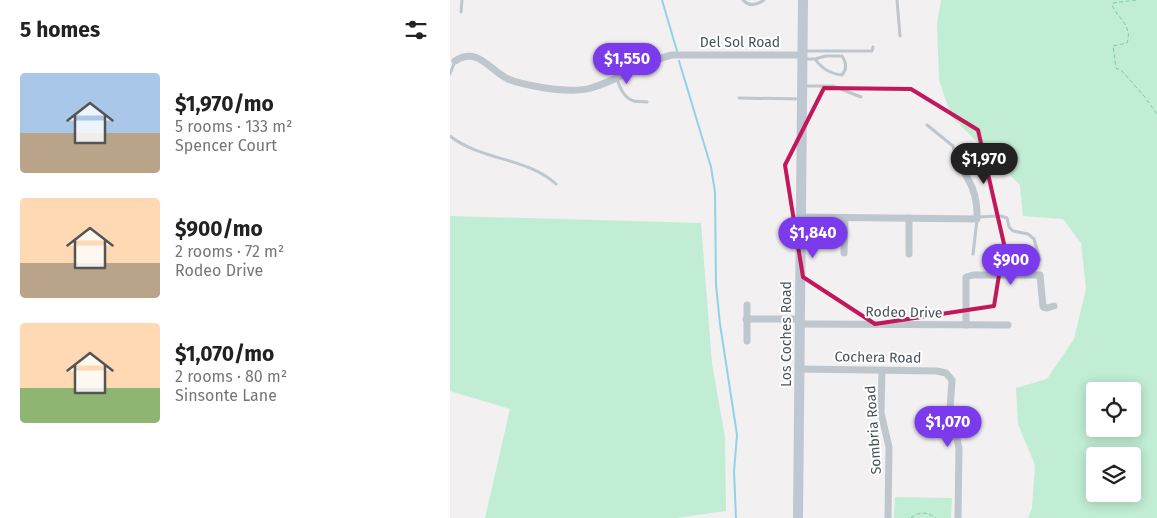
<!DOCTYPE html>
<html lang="en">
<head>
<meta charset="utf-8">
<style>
  :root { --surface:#fff; --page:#f2f2f2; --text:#222; --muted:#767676; --accent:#7c3aed }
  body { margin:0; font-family:"Fira Sans",sans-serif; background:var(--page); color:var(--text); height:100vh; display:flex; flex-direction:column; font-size:19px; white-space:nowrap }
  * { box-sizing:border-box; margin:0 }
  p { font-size:16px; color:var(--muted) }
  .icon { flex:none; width:28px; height:28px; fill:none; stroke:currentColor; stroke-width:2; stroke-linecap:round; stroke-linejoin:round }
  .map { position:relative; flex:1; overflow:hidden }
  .drawer { display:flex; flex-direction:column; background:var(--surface); width:450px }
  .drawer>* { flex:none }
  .buttons { position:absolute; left:636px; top:382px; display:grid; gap:10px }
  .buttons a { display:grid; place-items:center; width:55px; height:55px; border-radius:5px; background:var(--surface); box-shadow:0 2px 12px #0003; font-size:25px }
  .price { position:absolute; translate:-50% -42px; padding:0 11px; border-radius:18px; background:var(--accent); color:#fff; font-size:16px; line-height:32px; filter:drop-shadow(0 1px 2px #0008) }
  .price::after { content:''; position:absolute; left:50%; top:30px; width:15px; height:11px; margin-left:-8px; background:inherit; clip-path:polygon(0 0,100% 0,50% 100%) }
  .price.active { background:#222; color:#fff }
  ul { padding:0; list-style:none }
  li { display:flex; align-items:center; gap:15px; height:125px; padding:0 20px }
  li span { display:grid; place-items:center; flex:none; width:140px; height:100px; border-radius:5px; color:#555 }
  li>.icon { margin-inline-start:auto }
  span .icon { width:60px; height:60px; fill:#fffc; stroke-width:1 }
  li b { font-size:21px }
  h2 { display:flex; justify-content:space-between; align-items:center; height:60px; padding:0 20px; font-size:21px }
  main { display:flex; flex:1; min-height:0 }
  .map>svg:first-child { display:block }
</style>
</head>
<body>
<main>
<section class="drawer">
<h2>5 homes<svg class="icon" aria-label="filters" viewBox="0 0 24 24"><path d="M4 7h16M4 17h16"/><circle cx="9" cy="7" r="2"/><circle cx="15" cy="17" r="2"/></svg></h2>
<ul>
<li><span style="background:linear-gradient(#a9c7e8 60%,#b9a48a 0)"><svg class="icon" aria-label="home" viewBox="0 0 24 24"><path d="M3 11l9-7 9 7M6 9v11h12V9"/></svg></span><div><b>$1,970/mo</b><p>5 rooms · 133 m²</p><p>Spencer Court</p></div></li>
<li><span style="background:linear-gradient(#ffd9b3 65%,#b9a48a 0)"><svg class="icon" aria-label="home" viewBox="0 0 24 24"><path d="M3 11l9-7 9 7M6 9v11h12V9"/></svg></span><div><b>$900/mo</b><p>2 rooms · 72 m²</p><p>Rodeo Drive</p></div></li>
<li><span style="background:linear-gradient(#ffd9b3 65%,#8fb573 0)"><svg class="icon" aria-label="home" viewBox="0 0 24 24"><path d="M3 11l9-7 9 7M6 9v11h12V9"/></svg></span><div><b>$1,070/mo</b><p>2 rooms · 80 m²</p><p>Sinsonte Lane</p></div></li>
</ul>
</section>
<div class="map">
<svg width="707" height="518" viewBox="0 0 707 518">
  <rect width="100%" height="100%" fill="#f2f0f0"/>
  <g fill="#c0edd3" fill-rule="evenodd">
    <path d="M491 0H707V518H578L582 508 585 465 568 424 566 388 597 379 624 339 636 289 631 243 613 219 573 216 570 185 501 116 489 80 487 23ZM682 391V429H645V391ZM682 456V494H645V456Z"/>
    <polygon points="0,216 251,223 262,364 275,437 276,511 226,518 35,518 60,409 0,391"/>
    <polygon points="445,497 502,498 501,518 444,518"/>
  </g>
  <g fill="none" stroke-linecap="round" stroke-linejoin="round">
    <g stroke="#8fd3e8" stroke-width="2">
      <polyline points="212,0 227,51"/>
      <polyline points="229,61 261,167 265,192 266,285 270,324 287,435 284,471 286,518"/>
    </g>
    <g stroke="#7acaa5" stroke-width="1" stroke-dasharray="4 2.5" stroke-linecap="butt">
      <path d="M686 0 663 3 662 5C668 19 683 26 677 43L663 46 666 68 671 70 694 96 707 114"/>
      <path d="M461 518C470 511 477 512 486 518"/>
    </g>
    <g stroke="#bec6ce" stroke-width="3">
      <path d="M293 0C299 7 307 5 314 0"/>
      <polyline points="447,0 450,36"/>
      <polyline points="11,12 12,0"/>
      <polyline points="355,51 422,51 423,47"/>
      <path d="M355 59H365C372 69 380 74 392 75 397 69 397 63 392 56H376L365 59"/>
      <polyline points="0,74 5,61"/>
      <path d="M167 79C170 88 174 98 184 101 188 102 192 101 197 102"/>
      <polyline points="355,86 383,86 411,97"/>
      <polyline points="289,98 351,99"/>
      <polyline points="477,125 503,146 505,154"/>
      <path d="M0 136C32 161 76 157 106 184"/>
      <polyline points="527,217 551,216 557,218 559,227 563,231 578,234 584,239 590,260"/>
      <polyline points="523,254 527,220"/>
    </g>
    <g stroke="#bec6ce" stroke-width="7">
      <path d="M5 61C28 46 39 70 58 79 69 84 82 86 95 88 109 90 127 92 141 88 169 80 193 62 222 55H352"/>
      <path d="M351 217 527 219C528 191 518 178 504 156L505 154"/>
      <polyline points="394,253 395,218"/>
      <polyline points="459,254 459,218"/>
      <polyline points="297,305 297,341"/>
      <polyline points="296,319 350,319"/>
      <polyline points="350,324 558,325"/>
      <polyline points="516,325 516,277 523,275 590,275 593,307 597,308 604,306"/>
      <polyline points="350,369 487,371 496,373 502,380 500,409 509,448 508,518"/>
      <polyline points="432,370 431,413 439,447 438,518"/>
    </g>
    <polyline stroke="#bec7d2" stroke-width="10" points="348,518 353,0"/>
  </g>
  <path fill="none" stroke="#c2185b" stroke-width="4" stroke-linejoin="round" d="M374 88 461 89 528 130 554 244 544 306 425 324 353 277 335 165Z"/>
  <g text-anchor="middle" stroke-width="4" stroke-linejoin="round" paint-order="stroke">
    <g font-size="14" fill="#48525c" stroke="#fff">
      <text x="290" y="47">Del Sol Road</text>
      <text transform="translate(454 312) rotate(1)" y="5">Rodeo Drive</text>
      <text transform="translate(336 334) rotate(-90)" y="5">Los Coches Road</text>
      <text transform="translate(428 357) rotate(1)" y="5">Cochera Road</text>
      <text transform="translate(423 430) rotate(-94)" y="5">Sombria Road</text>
    </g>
  </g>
</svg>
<div class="buttons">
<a><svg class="icon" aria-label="locate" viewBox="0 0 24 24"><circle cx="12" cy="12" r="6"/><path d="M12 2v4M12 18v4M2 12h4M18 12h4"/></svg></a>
<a><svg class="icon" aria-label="layers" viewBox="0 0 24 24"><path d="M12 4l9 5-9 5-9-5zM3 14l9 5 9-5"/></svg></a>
</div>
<b class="price" style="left:177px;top:85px">$1,550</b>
<b class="price active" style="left:534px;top:185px">$1,970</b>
<b class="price" style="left:363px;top:259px">$1,840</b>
<b class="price" style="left:561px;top:286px">$900</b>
<b class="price" style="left:498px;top:448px">$1,070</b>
</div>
</main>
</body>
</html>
